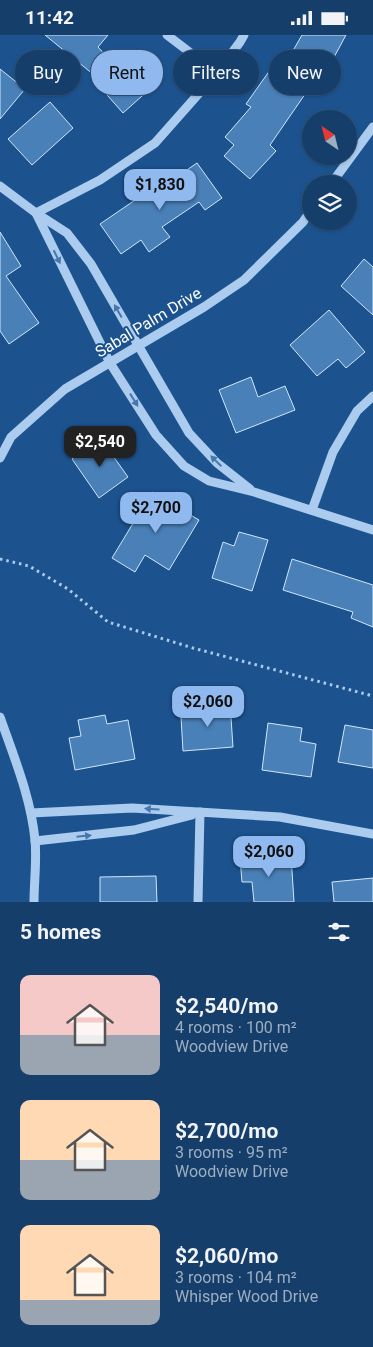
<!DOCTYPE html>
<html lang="en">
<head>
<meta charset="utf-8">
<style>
  :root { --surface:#153e6b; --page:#1e4571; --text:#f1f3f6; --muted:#9daec1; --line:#34577e; --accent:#90b9f0 }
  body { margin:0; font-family:Roboto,sans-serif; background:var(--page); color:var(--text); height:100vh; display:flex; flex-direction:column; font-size:19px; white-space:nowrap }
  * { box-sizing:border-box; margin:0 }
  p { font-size:16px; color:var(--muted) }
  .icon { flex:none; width:28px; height:28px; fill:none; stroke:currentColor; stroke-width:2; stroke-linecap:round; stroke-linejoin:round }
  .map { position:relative; height:867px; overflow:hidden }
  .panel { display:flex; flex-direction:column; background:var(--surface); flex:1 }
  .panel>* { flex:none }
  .guide { position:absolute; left:15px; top:15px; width:344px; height:45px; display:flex; gap:10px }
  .needle { width:32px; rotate:325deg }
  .controls { position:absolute; left:302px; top:75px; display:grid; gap:10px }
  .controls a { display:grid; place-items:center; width:55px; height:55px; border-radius:50%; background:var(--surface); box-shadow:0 1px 4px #0004,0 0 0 1px var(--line); font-size:25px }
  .price { position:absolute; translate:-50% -42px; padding:0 11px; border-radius:10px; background:var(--accent); color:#111; font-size:16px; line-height:32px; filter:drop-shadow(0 1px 2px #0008) }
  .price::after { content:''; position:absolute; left:50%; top:30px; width:15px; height:11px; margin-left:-8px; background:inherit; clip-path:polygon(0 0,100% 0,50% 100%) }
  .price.on { background:#222; color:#fff }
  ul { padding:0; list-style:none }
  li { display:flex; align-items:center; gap:15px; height:125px; padding:0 20px }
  li span { display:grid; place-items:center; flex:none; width:140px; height:100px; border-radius:10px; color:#555 }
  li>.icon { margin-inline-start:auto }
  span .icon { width:60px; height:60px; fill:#fffc; stroke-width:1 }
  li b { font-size:21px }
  h2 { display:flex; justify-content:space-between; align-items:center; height:60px; padding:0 20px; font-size:21px }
  .pill { padding:0 18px; border-radius:22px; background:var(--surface); box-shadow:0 1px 4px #0004,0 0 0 1px var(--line); font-size:18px; line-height:45px }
  .pill.on { background:var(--accent); color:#111 }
  .status { display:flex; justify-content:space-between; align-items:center; height:35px; padding:0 25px; background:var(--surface); direction:ltr }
  .status svg { height:14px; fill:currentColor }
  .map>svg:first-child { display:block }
</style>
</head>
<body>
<div class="status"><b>11:42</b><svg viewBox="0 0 49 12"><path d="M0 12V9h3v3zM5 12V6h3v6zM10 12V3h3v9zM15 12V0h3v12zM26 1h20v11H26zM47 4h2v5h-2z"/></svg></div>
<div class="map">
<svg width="373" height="867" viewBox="0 0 373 867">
  <rect width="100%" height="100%" fill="#1c538f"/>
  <g fill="#4980b8" stroke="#d0e5fa">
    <polygon points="45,0 108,0 98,12 126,43 144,27 160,45 123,78 92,43 94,40"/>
    <polygon points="302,0 346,0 332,26 322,20 306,49 310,52 270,110 276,116 250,144 224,121 234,110 225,102 251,72 246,69 275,28 283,33"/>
    <polygon points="0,34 25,54 0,84"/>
    <polygon points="50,67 73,93 32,130 8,104"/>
    <polygon points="197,128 222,163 205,175 199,167 162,192 170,202 149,217 141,205 121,219 100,189 141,161 143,165"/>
    <polygon points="0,197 21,231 6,241 39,288 9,309 0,296"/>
    <polygon points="364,224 373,232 373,280 341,251"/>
    <polygon points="329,275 365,317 346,333 338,324 317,341 290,310"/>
    <polygon points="251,342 258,362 285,351 295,375 236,398 219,355"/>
    <polygon points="101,404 128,442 99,463 72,424"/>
    <polygon points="152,457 199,485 169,535 145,520 135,537 112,523"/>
    <polygon points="239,497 268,505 252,556 212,543 223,507 234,511"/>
    <polygon points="292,524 373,550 373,592 351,583 353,577 283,555"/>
    <polygon points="230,668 233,712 183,716 181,682 193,681 192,671"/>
    <polygon points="105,680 107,689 128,685 135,724 75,735 69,703 81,701 78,685"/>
    <polygon points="268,688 302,693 300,706 316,709 311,742 262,735"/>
    <polygon points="345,690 373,695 373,733 338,727"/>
    <polygon points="291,820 294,867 254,867 252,847 242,847 240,823"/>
    <polygon points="156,841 157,867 100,867 100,842"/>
    <polygon points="373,843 373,867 334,867 332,847"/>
  </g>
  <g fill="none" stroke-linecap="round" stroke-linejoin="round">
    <polyline stroke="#abccee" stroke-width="3" stroke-dasharray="2.5 4" stroke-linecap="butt" points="0,524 29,531 68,554 108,587 193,613 373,661"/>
    <g stroke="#abccee" stroke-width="9">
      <polyline points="167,0 217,38"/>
      <polyline points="331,149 373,92"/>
      <polyline points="0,151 36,178 67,198 91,229 189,398 217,428 250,454"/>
      <polyline points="36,178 110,328 156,400 184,431 209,446 254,457 373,495"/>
      <polyline points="36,178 100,145 155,108 217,38 240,7 244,0"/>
      <polyline points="0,423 11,402 65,354 204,272 244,245 303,187 311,175"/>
      <polyline points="312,475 333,417 357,376 373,361"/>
      <path d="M0 682C14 722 31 763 35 805 37 825 34 847 34 867"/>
      <polyline points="31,778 132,773 280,782 373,799"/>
      <polyline points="35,806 134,795 192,780"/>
      <polyline points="198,867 200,777"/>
    </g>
  </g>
  <defs><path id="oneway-solid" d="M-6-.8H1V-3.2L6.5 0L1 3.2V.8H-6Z" transform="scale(1.25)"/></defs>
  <g fill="#4777ac">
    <use href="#oneway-solid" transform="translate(57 222) rotate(64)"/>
    <use href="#oneway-solid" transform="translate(118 276) rotate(-120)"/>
    <use href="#oneway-solid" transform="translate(134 365) rotate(58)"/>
    <use href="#oneway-solid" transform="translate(216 426) rotate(-136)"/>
    <use href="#oneway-solid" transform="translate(152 774) rotate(-176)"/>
    <use href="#oneway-solid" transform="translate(84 801) rotate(-6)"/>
  </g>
  <g text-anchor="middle" stroke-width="4" stroke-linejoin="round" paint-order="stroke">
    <g font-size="16" fill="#fff" stroke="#1c538f">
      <text transform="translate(148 287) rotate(-31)" y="6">Sabal Palm Drive</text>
    </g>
  </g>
</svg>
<div class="controls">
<a><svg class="needle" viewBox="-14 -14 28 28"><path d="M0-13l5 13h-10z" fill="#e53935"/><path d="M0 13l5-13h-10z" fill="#9daec1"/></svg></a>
<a><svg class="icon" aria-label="layers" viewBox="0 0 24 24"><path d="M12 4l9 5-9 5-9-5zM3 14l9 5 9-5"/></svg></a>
</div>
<b class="price" style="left:160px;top:176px">$1,830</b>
<b class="price on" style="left:100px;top:433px">$2,540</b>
<b class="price" style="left:156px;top:499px">$2,700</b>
<b class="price" style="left:208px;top:693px">$2,060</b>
<b class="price" style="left:269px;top:843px">$2,060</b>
<div class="guide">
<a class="pill">Buy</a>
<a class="pill on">Rent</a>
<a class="pill">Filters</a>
<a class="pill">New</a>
</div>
</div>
<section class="panel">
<h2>5 homes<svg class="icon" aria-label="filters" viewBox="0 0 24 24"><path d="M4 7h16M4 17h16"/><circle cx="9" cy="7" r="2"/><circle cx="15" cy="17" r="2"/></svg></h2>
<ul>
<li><span style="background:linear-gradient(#f6c9c9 60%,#9aa5b1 0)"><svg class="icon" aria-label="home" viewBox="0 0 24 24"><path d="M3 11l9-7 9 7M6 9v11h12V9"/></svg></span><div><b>$2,540/mo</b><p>4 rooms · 100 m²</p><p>Woodview Drive</p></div></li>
<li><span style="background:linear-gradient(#ffd9b3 60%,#9aa5b1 0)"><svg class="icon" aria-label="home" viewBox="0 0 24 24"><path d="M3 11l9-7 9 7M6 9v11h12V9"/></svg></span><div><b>$2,700/mo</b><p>3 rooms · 95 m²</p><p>Woodview Drive</p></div></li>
<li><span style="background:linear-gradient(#ffd9b3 75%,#9aa5b1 0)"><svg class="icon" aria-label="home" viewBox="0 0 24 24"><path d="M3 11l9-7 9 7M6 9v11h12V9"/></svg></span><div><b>$2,060/mo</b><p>3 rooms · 104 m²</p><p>Whisper Wood Drive</p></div></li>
</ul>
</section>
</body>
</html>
